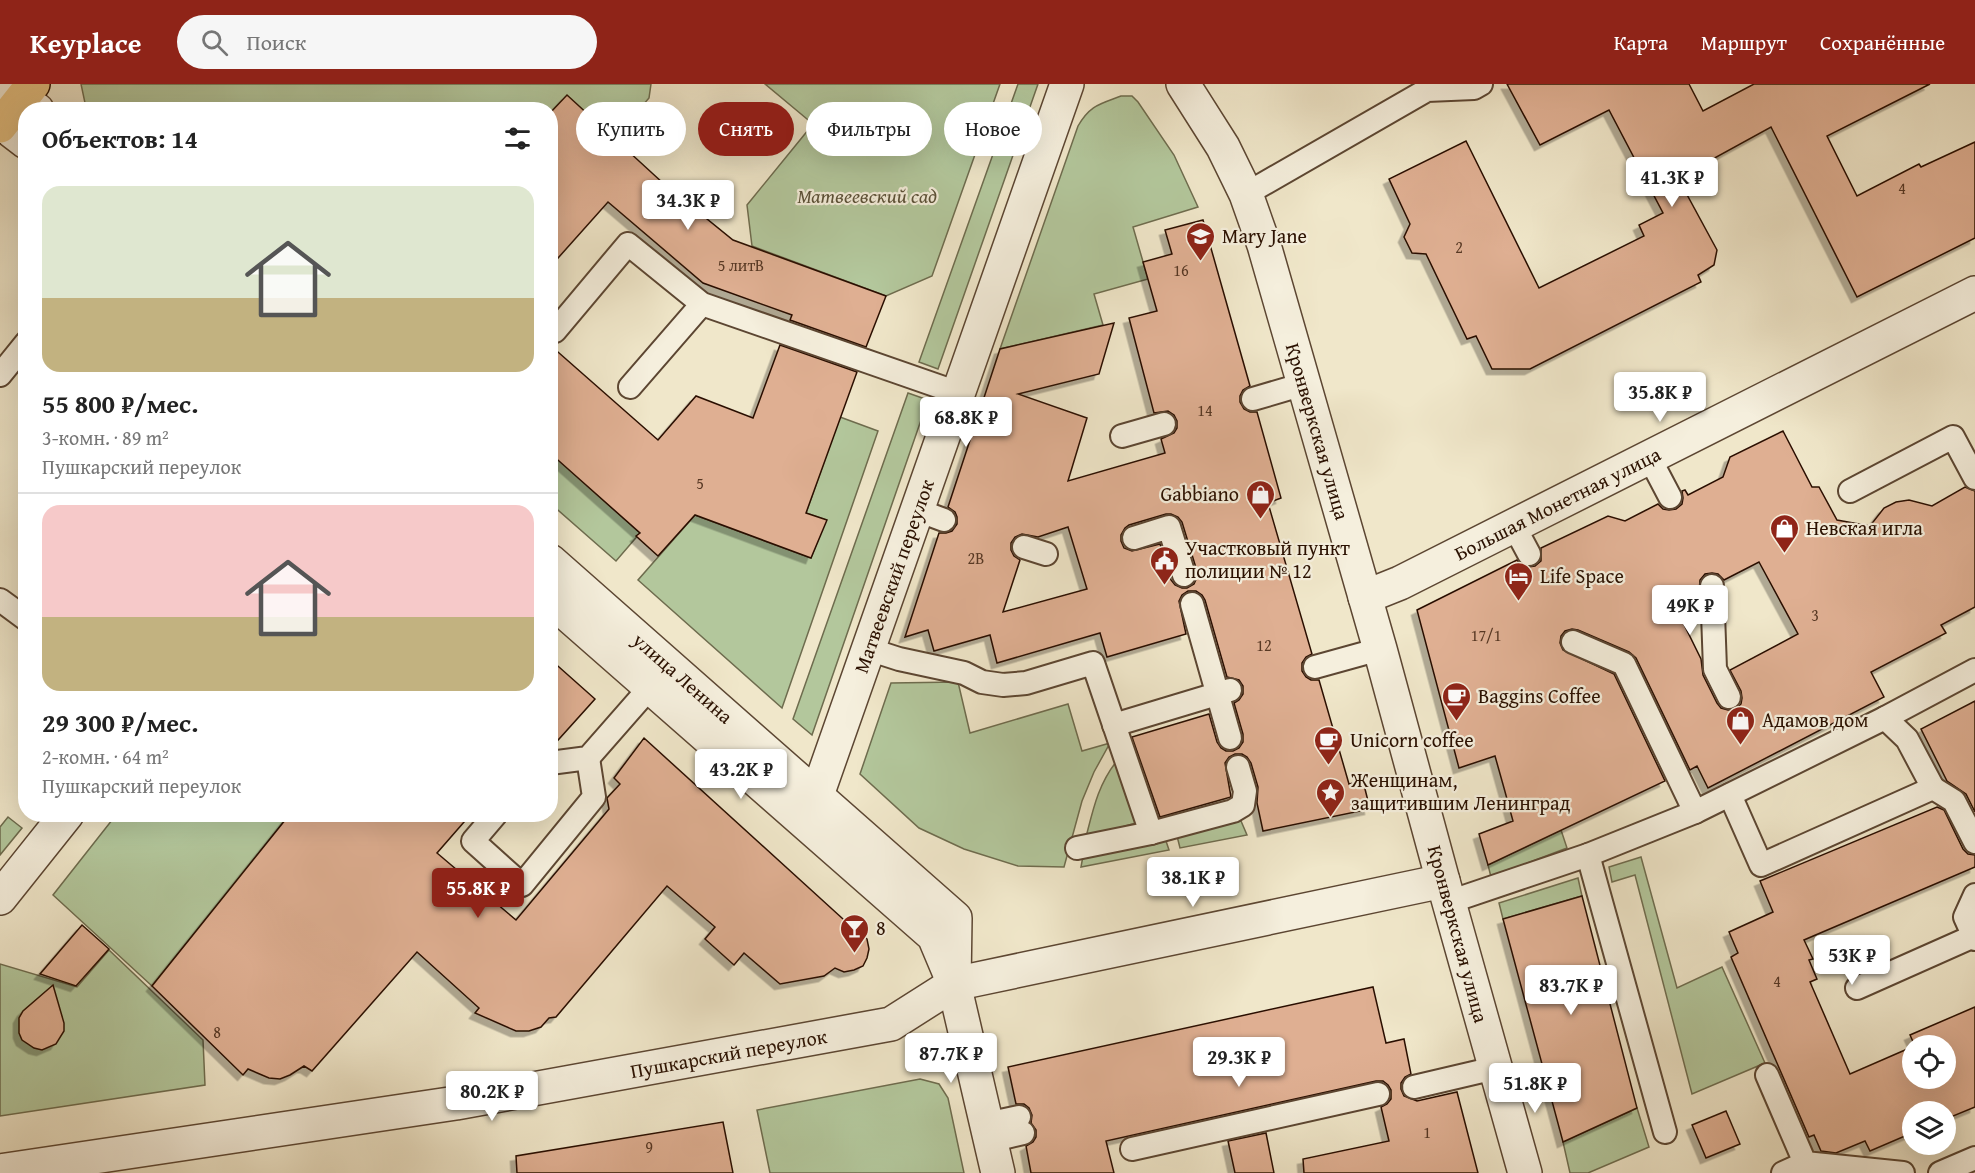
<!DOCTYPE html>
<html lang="ru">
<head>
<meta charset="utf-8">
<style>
  :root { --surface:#fff; --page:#f6f6f6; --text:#222; --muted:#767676; --line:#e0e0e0; --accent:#8f2418 }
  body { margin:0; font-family:"Gentium Book Plus",serif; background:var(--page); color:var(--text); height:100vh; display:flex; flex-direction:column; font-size:22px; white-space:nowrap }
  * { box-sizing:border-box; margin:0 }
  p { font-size:20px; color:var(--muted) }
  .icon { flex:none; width:33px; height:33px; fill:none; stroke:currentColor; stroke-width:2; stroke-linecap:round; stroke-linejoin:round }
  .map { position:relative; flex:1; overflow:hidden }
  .side { position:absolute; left:18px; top:18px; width:540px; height:720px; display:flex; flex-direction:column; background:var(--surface); border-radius:24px; box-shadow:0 6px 24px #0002 }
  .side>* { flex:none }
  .guide { position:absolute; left:576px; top:18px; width:570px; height:54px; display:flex; gap:12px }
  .fabs { position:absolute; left:1902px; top:951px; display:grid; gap:12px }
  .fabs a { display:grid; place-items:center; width:54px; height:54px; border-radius:50%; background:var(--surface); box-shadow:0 6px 24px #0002; font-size:30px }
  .price { position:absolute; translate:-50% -51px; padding:0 14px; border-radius:6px; background:#fff; color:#222; font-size:20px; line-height:39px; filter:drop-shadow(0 2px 3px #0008) }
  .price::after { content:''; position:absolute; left:50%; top:36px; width:18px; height:14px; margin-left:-9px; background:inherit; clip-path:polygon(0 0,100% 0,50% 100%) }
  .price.current { background:var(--accent); color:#fff }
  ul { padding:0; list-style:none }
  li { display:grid; align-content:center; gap:12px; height:318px; padding:0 24px }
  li+li { border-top:2px solid var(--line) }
  li span { display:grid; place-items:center; height:186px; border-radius:18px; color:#555 }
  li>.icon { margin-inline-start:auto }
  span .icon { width:108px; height:108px; fill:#fffc; stroke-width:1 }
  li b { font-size:26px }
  h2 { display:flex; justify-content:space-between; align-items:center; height:72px; padding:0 24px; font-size:26px }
  .tag { padding:0 21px; border-radius:27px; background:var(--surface); box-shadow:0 6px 24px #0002; font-size:21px; line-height:54px }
  .tag.current { background:var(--accent); color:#fff }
  header { display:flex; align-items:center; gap:36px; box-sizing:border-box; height:84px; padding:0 30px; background:var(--accent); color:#fff }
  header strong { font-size:28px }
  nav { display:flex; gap:33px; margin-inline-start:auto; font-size:21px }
  .search { width:420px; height:54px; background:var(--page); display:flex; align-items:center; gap:15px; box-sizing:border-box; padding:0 21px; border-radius:33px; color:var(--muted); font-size:22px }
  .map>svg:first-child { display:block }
</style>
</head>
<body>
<header>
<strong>Keyplace</strong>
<div class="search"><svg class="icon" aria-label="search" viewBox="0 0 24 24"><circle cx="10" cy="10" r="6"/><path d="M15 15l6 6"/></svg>Поиск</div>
<nav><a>Карта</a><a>Маршрут</a><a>Сохранённые</a></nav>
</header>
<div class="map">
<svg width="1975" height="1089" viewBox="0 0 1975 1089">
  <defs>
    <filter id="shadow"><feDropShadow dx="-5.5" dy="5.5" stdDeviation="0" flood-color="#0004"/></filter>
  </defs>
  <rect width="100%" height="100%" fill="#f0e7ca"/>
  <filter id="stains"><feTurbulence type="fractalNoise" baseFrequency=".00333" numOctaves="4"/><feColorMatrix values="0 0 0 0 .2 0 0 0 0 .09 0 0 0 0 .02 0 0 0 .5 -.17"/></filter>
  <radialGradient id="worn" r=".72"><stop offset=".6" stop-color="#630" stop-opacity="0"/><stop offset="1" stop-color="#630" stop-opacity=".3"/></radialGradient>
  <g fill="#b3c79c" stroke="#6e6c4e" stroke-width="1.5">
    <polygon points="81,0 651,0 649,14 614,55 551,29 550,26 92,26 85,19"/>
    <polygon points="765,0 1000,0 932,192 886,212 752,162 747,121 813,40"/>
    <polygon points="1018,0 1038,0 938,285 919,278"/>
    <path d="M1121 12H1132L1138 18 1174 71 1198 123 1133 143 1148 195 1094 210 1103 241 1000 265 1078 42C1090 21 1100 20 1121 12Z"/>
    <polygon points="908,309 928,316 812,651 793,635"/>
    <polygon points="840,333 878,347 782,624 638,496 695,431 811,474 826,436 806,429"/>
    <polygon points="551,369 640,449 616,477 551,420"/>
    <polygon points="958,598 970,649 1068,620 1082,667 1110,659 1094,688 1082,717 1064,783 1018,782 964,765 919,744 860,690 891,599"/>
    <path d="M1116 678 1136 739 1086 753C1093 726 1098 701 1116 678Z"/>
    <polygon points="116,731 289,731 152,902 53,811"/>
    <polygon points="8,733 22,744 0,771 0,743"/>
    <polygon points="1241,737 1247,751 1180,764 1177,752"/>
    <polygon points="1561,746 1567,764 1491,793 1488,781"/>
    <polygon points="1165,754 1169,766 1081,783 1083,772"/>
    <polygon points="1641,773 1677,904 1722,883 1765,979 1692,1010 1635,791 1612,798 1609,783"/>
    <polygon points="1578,794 1582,812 1503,835 1499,819"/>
    <polygon points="109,866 203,956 205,1001 0,1032 0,880 77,903"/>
    <polygon points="920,995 939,1000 948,1014 964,1089 770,1089 757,1026"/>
    <polygon points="1637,1024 1649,1063 1588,1089 1570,1089 1563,1058"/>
  </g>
  <g fill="#dfaf92" stroke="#2a1000" stroke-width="1.5" fill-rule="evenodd" filter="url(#shadow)">
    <polygon points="1507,0 1689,0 1703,27 1754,0 1930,0 1827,52 1857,112 1919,80 1921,83 1975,58 1975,154 1857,213 1771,43 1678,94 1717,166 1714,181 1698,191 1701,198 1530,285 1492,285 1476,252 1467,255 1426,170 1412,169 1404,153 1410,140 1389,95 1466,57 1539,204 1644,152 1639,141 1663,129 1609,26 1540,61"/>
    <polygon points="567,11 664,100 733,156 886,212 866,263 790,236 792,231 703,199 608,118 550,183 550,29"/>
    <path d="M1203 136 1250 302 1243 306 1240 312V318L1244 325 1250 328H1257L1281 414 1268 419 1312 570 1306 573 1302 579V587L1306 593 1311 596H1319L1349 700 1363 697 1370 725 1263 747 1257 719 1258 703 1251 679 1247 673 1242 670H1235L1229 673 1225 679 1231 713 1160 733 1132 653 1209 630 1217 658 1221 664 1226 667H1233L1239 664 1243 658V650L1234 619 1239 616 1243 610V602L1239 596 1227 593 1205 516 1202 511 1196 507H1188L1182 511 1179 517 1186 550 1107 573 1100 549 997 579 990 551 934 567 928 546 905 553 939 449H946L952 447 957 440V433L955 428 948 423 1000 265 1114 239 1099 290 1018 310 1087 334 1068 397 1165 369 1161 355 1174 349 1177 344V337L1174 331 1168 327 1154 329 1129 234 1157 227 1143 178 1172 170 1165 146ZM1166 430H1171L1178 433 1182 438 1197 487V493L1194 500 1187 504H1182L1175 501 1171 496 1160 460 1132 467 1124 464 1121 457V451L1125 444 1129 441ZM1068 443 1087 505 1003 528 1020 476 1014 472 1011 466V459L1015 453 1022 450 1038 453Z"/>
    <polygon points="550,261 658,356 696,312 753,334 780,261 857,288 806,429 827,436 811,474 695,431 658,472 636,452 640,449 550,369"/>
    <path d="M1783 347 1812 403H1819L1837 436 1870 442 1884 424 1896 418 1909 416 1932 422 1965 403 1975 407V523L1941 541 1946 549 1871 588 1884 613 1708 704 1697 682 1690 686 1636 574 1629 568 1578 546 1572 545 1565 547 1561 552 1560 559 1563 566 1614 590 1665 697 1488 781 1479 750 1513 737 1504 704 1495 672 1459 684 1417 526 1517 476 1522 482 1528 483 1535 482 1541 477V464L1608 432 1625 437 1658 420 1663 425 1669 426 1676 425 1682 420 1683 414 1682 407 1685 406 1688 411 1723 393 1730 373ZM1759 478 1798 550 1730 586 1741 607 1742 614 1741 620 1736 625 1728 626 1721 624 1717 619 1703 591 1701 575 1674 520 1699 509 1700 496 1705 490 1712 489 1718 490 1724 496Z"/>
    <polygon points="550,575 595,615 550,665"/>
    <polygon points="1975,617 1975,728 1966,710 1947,697 1921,645"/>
    <polygon points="644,654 843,835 861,849 867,855 869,865 867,874 863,882 854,886 844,888 835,884 824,892 780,900 744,869 734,881 705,855 715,843 667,802 556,933 549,934 541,943 529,947 516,947 475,929 479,924 417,868 312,987 304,982 290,991 280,995 269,994 248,985 243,991 152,902 290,730 471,730 437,769 516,836 609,725 607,714 620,700 614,694"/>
    <polygon points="1937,723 1944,726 1963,765 1968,770 1975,771 1975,783 1804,856 1813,875 1809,876 1817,895 1810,898 1850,990 1912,963 1912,994 1946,994 1946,962 1915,962 1910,951 1975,923 1975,1023 1946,1035 1946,1028 1912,1028 1912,1049 1870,1067 1865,1057 1836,1069 1821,1067 1814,1051 1809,1053 1731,873 1738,869 1729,848 1773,828 1760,797"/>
    <polygon points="1582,812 1637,1024 1563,1058 1503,835"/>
    <polygon points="82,841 109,865 76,902 40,890"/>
    <polygon points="53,901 64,939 64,947 56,960 42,966 34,964 22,956 19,949 19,934 23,927"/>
    <polygon points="1373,903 1386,959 1404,955 1411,990 1405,993 1401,999 1401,1005 1404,1012 1417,1017 1457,1008 1478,1089 1304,1089 1303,1075 1389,1057 1381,1023 1387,1020 1391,1015 1391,1006 1388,1001 1383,997 1376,997 1106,1057 1114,1089 1031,1089 1026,1062 1033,1058 1036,1053 1036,1046 1031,1039 1032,1031 1029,1024 1024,1020 1016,1020 1008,983"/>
    <polygon points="1726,1027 1740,1060 1706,1074 1692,1041"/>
    <polygon points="723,1038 733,1089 517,1089 516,1072"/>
    <polygon points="1266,1049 1274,1089 1235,1089 1228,1057"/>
  </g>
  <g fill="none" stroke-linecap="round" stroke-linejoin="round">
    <defs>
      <g id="service">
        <polyline points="1246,110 1427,6 1474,4 1481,0"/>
        <polyline points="555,247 628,160 702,220 958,309"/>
        <polyline points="0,291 26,259"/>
        <polyline points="630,303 702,220"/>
        <polyline points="1253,315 1304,300"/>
        <polyline points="1122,352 1164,340"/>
        <polyline points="1649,373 1670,413"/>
        <polyline points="1850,407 1953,353 1975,394"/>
        <polyline points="917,426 944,436"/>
        <polyline points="1514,442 1529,470"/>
        <polyline points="1134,454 1169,443 1184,491"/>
        <polyline points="1024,463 1046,470"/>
        <polyline points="1712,502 1715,585 1729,613"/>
        <polyline points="0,516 26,535"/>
        <polyline points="1192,520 1230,654"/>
        <polyline points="1573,558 1624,580 1695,728"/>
        <polyline points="868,565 899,575 964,589 982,598 1003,601 1026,599 1093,579 1151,749"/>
        <polyline points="1315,583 1380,565"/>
        <polyline points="1885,634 1907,655 1933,704"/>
        <polyline points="1114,641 1230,606"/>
        <polyline points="550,679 588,674 659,593"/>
        <polyline points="1730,711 1761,781 1933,704 1954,717 1975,758"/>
        <polyline points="496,730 473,757 522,801 594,713 588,674"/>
        <polyline points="1077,764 1151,749 1233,727 1243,721 1245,707 1238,683"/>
        <polyline points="1588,771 1665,1048"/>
        <polyline points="1975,811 1965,833 1975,855"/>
        <polyline points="1449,818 1588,771 1695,728 1885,634 1975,586"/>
        <polyline points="1857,904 1974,852"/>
        <polyline points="1767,991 1805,1079 1903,1089"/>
        <polyline points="1414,1003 1495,984"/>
        <polyline points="986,1040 1019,1033"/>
        <polyline points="990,1057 1023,1049"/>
        <polyline points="1132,1065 1378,1010"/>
        <polyline points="1783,1089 1805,1079"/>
        <polyline points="1940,1089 1975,1074"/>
      </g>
      <g id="minor">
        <path id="s1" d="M1183 0 1223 63 1246 110 1264 161 1380 565 1443 797"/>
        <path id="s2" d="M1365 513 1400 499 1975 209"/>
        <path id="s3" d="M817 711 1067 0"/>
        <polyline points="0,814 67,730"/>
        <path id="s4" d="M0 1087 456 1019 880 942 891 940 954 900 998 1089"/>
      </g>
      <g id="tertiary">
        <polyline points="1,0 37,26"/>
        <polyline points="0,38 26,58"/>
        <path id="s5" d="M550 477 955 834 954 900"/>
        <polyline points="550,515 934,852 950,890"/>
        <polyline points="954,900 1443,797 1525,1089"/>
      </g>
      <polyline id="primary" points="0,42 33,0"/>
    </defs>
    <use href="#service" stroke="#5c4632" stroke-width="26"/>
    <use href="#minor" stroke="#5c4632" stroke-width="36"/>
    <use href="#tertiary" stroke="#5c4632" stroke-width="36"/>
    <use href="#primary" stroke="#2a1000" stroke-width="36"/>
    <use href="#service" stroke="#f5efdd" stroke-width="22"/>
    <use href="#minor" stroke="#f5efdd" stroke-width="33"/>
    <use href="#tertiary" stroke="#f5efdd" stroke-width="33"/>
    <use href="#primary" stroke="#e8c485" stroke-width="33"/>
  </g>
  <defs>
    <symbol id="school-pin" viewBox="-11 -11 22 30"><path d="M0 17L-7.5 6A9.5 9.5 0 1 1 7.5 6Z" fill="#8f2418" stroke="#f5efdd"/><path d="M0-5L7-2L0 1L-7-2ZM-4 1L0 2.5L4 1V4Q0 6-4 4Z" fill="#fff"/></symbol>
    <symbol id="shop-pin" viewBox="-11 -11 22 30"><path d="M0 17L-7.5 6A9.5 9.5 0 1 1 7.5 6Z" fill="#8f2418" stroke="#f5efdd"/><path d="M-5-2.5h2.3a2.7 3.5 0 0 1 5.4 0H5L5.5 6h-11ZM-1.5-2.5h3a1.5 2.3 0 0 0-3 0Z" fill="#fff"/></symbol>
    <symbol id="civic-pin" viewBox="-11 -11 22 30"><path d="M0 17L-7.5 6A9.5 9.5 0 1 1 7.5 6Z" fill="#8f2418" stroke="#f5efdd"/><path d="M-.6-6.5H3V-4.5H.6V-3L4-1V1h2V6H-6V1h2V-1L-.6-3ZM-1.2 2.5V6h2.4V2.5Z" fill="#fff"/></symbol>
    <symbol id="hotel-pin" viewBox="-11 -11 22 30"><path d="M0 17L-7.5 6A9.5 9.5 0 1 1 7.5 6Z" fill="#8f2418" stroke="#f5efdd"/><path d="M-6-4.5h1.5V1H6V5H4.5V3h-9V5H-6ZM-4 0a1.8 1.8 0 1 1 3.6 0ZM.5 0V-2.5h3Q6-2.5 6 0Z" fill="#fff"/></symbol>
    <symbol id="cafe-pin" viewBox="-11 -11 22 30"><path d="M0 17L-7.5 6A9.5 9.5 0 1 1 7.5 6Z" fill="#8f2418" stroke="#f5efdd"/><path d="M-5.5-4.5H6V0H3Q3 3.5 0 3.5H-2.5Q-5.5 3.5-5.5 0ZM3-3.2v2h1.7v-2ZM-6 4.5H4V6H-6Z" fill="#fff"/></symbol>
    <symbol id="sight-pin" viewBox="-11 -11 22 30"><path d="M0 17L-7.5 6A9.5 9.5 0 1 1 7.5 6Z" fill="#8f2418" stroke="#f5efdd"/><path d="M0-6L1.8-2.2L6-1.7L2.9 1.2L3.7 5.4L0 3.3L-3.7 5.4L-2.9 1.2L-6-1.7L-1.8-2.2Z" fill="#fff"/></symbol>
    <symbol id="bar-pin" viewBox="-11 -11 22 30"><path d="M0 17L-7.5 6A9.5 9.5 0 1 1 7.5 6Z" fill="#8f2418" stroke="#f5efdd"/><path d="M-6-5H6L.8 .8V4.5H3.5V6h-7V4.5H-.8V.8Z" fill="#fff"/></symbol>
  </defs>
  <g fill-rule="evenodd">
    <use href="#school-pin" x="1184" y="136" width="33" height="45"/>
    <use href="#shop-pin" x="1244" y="394" width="33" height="45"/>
    <use href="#shop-pin" x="1768" y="428" width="33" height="45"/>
    <use href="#civic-pin" x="1148" y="460" width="33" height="45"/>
    <use href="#hotel-pin" x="1502" y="476" width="33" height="45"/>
    <use href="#cafe-pin" x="1440" y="596" width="33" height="45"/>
    <use href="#shop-pin" x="1724" y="620" width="33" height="45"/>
    <use href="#cafe-pin" x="1312" y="640" width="33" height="45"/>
    <use href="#sight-pin" x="1314" y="692" width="33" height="45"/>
    <use href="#bar-pin" x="838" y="828" width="33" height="45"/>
  </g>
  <g text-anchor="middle" stroke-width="4.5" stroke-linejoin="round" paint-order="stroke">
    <g font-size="16" fill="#573824">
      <text x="1902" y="110">4</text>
      <text x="1459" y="169">2</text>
      <text x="741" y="187">5 литВ</text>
      <text x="1181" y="192">16</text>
      <text x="1205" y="332">14</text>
      <text x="700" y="405">5</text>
      <text x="976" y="480">2В</text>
      <text x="1815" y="537">3</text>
      <text x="1486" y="557">17/1</text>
      <text x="1264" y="567">12</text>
      <text x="1777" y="903">4</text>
      <text x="217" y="954">8</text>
      <text x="1427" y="1054">1</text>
      <text x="649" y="1069">9</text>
    </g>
    <g font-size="20" font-style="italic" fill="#5a5037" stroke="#f5efdd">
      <text x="867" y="119">Матвеевский сад</text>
    </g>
    <g font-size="20" fill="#2a1000" stroke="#f5efdd" text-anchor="start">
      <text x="1222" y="159">Mary Jane</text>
      <text x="1239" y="417" text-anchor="end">Gabbiano</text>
      <text x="1806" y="451">Невская игла</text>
      <text x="1185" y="471">Участковый пункт<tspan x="1185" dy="23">полиции № 12</tspan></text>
      <text x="1540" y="499">Life Space</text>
      <text x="1478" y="619">Baggins Coffee</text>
      <text x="1762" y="643">Адамов дом</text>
      <text x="1350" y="663">Unicorn coffee</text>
      <text x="1351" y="703">Женщинам,<tspan x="1351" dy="23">защитившим Ленинград</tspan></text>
      <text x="876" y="851">8</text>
    </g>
    <g font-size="20" fill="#2a1000" stroke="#f5efdd">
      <text dy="7" stroke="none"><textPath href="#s1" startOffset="375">Кронверкская улица</textPath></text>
      <text dy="7" stroke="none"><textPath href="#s2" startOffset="214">Большая Монетная улица</textPath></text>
      <text dy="7" stroke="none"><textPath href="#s3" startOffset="232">Матвеевский переулок</textPath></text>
      <text dy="7" stroke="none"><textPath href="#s5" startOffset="177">улица Ленина</textPath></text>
      <text transform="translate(1458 850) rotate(75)" y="7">Кронверкская улица</text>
      <text dy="7" stroke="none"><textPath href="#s4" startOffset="738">Пушкарский переулок</textPath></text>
    </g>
  </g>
  <rect width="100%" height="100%" filter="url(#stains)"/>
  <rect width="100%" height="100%" fill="url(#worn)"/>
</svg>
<div class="fabs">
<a><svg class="icon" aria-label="locate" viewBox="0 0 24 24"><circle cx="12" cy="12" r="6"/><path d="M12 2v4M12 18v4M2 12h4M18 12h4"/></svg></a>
<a><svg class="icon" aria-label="layers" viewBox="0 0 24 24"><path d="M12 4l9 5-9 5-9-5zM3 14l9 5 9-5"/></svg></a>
</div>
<b class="price" style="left:1672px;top:124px">41.3K ₽</b>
<b class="price" style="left:688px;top:147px">34.3K ₽</b>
<b class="price" style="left:1660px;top:339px">35.8K ₽</b>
<b class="price" style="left:966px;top:364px">68.8K ₽</b>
<b class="price" style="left:1690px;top:552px">49K ₽</b>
<b class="price" style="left:741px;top:716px">43.2K ₽</b>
<b class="price" style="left:1193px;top:824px">38.1K ₽</b>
<b class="price current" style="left:478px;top:835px">55.8K ₽</b>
<b class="price" style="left:1852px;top:902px">53K ₽</b>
<b class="price" style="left:1571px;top:932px">83.7K ₽</b>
<b class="price" style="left:951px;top:1000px">87.7K ₽</b>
<b class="price" style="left:1239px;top:1004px">29.3K ₽</b>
<b class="price" style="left:1535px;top:1030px">51.8K ₽</b>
<b class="price" style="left:492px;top:1038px">80.2K ₽</b>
<div class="guide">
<a class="tag">Купить</a>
<a class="tag current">Снять</a>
<a class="tag">Фильтры</a>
<a class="tag">Новое</a>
</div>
<section class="side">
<h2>Объектов: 14<svg class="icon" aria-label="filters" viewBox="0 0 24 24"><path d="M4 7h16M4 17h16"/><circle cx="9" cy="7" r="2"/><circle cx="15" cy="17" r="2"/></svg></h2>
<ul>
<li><span style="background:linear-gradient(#dfe7d0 60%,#c2b280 0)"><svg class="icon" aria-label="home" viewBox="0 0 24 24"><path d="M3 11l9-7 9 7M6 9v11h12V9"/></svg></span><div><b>55 800 ₽/мес.</b><p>3-комн. · 89 m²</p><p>Пушкарский переулок</p></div></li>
<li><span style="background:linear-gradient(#f6c9c9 60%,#c2b280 0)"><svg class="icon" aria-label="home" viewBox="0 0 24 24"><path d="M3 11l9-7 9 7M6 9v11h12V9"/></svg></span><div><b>29 300 ₽/мес.</b><p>2-комн. · 64 m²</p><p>Пушкарский переулок</p></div></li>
</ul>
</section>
</div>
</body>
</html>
